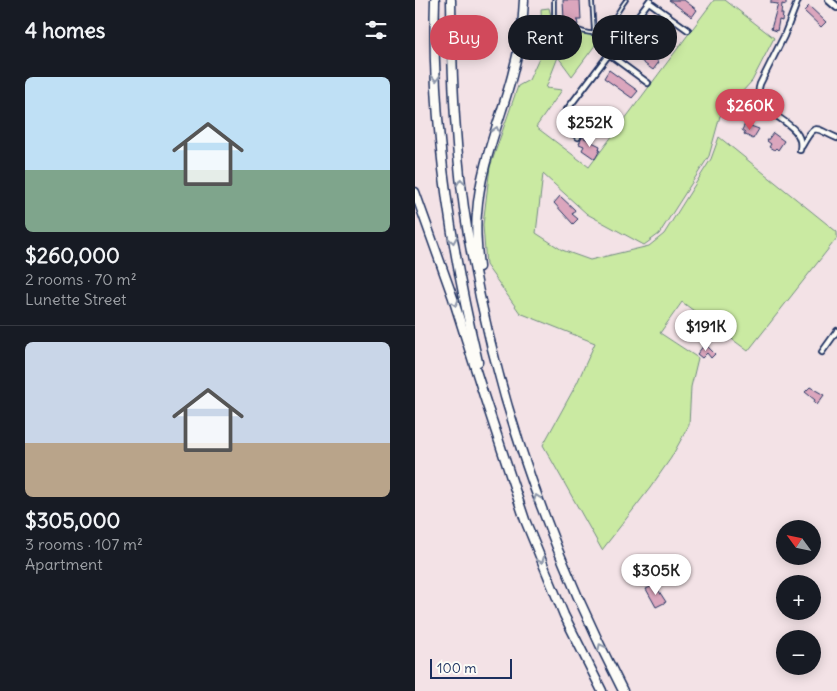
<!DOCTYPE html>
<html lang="en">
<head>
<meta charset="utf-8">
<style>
  :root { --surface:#171b24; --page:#242831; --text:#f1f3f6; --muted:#9ea1a6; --line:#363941; --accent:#d1495b }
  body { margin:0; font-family:Delius,sans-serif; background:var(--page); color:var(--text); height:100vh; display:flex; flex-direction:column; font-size:19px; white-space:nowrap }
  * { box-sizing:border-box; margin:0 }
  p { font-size:16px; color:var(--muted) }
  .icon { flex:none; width:28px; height:28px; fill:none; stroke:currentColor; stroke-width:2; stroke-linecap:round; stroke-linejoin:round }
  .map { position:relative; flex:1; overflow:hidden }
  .details { display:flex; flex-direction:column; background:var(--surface); width:415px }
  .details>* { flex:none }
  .hud { position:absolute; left:15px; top:15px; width:331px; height:45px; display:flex; gap:10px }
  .needle { width:32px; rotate:303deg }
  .fabs { position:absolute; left:361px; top:520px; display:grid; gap:10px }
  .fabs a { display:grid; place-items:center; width:45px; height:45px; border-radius:50%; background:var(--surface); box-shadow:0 2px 12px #0003; font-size:25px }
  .scale { position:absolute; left:15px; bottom:12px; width:82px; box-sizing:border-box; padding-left:5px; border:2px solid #1b2f5e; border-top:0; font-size:14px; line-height:18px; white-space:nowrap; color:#1b2f5e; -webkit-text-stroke:4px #fdfcf7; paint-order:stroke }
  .price { position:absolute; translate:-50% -42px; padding:0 11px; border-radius:18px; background:#fff; color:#222; font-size:16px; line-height:32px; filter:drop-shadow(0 1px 2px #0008) }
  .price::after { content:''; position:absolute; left:50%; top:30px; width:15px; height:11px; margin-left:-8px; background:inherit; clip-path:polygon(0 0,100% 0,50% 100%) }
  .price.current { background:var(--accent); color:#fff }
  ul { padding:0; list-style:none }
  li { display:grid; align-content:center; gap:10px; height:265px; padding:0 25px }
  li+li { border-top:1px solid var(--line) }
  li span { display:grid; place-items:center; height:155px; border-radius:8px; color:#555 }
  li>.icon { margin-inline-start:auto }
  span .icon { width:90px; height:90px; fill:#fffc; stroke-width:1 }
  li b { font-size:21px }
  h2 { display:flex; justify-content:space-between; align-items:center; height:60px; padding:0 25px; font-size:21px }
  .tag { padding:0 18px; border-radius:22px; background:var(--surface); box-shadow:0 2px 12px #0003; font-size:18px; line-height:45px }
  .tag.current { background:var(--accent); color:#fff }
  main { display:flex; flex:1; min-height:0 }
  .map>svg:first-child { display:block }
</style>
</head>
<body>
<main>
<section class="details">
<h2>4 homes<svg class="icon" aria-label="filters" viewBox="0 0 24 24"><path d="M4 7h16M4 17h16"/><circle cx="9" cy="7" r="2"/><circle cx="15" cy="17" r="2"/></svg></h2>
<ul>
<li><span style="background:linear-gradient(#bfe0f5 60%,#7fa58c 0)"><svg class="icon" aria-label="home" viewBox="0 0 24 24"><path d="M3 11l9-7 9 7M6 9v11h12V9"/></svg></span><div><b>$260,000</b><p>2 rooms · 70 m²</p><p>Lunette Street</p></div></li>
<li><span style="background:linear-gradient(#c9d6e8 65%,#b9a48a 0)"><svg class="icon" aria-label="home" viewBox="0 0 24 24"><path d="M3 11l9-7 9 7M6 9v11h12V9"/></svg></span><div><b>$305,000</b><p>3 rooms · 107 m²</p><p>Apartment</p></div></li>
</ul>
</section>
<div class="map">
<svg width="422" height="691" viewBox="0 0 422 691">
  <rect width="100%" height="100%" fill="#f3e2e6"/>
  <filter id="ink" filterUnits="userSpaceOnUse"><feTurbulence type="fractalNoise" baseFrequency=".02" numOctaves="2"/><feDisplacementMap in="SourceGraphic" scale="10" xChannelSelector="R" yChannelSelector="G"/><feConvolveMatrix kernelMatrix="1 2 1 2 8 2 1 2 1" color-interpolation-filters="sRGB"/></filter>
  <g filter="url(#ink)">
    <polygon fill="#caeaa2" stroke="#728c80" points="299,0 310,0 359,38 337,81 305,116 294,156 244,234 229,245 172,214 128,174 121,233 147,250 175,260 234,246 249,234 296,159 304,137 422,232 422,238 333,351 267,302 245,333 283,358 276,387 274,425 256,458 235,488 187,550 128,445 162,383 180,343 105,313 71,265 68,225 75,167 103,86 114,80 127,51 126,9 134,8 137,20 164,34 187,36 157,76 143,57 131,88 147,90 121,127 174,167"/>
    <g fill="#dba6bd" stroke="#1b2f5e">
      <polygon points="148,0 165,0 166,20 162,20 163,25 156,23 156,20 149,20"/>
      <polygon points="254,0 269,0 282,10 277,17"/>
      <polygon points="356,0 371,0 371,5 367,4 366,14 368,14 367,21 364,20 362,31 356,29 363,4 356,3"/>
      <polygon points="394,6 411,22 406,27 389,11"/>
      <polygon points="233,18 262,38 256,46 228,26"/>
      <polygon points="215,42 244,62 238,70 210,49"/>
      <polygon points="194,70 223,91 217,98 189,78"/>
      <polygon points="330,124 344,129 338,139 329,134 330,132 327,130"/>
      <polygon points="358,133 369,141 363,150 361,148 359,150 354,147 356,144 352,141"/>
      <polygon points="167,137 185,146 184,149 185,150 180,159 167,150 169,146 164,144"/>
      <polygon points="145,196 160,210 157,214 163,219 158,224 139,203"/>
      <polygon points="290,344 300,354 296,358 292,353 287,358 282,354"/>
      <polygon points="395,387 409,395 402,405 399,402 400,400 390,392"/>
      <polygon points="240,585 251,602 241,607 231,589"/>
    </g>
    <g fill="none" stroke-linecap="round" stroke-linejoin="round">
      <defs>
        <g id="service">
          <path d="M139 0V17C152 24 176 41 190 29 198 22 204 9 211 0"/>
          <polyline points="177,0 179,33"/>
        </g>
        <g id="minor">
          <path d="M383 0 369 36 345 84C334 117 392 118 385 150"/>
          <polyline points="234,2 273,30"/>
          <polyline points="195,55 233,83"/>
          <polyline points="163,137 148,125 148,115 235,0"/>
          <path d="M387 146C401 121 400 129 422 138"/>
          <polyline points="407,352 422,331"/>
        </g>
        <polyline id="secondary" points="414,0 422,7"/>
        <g id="motorway">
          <path d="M20 0C16 122 35 244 63 362"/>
          <path d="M36 0C37 78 40 157 53 234 80 395 133 546 208 691"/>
          <polyline points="0,192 38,298 69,396 110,520 149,615 187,691"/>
          <path d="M64 267C62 249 60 231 62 213 65 166 85 121 97 76 104 51 108 26 109 0"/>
        </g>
      </defs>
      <use href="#service" stroke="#1b2f5e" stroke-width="5.5"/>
      <use href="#minor" stroke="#1b2f5e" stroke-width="8"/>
      <use href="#secondary" stroke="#1b2f5e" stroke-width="10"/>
      <use href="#motorway" stroke="#1b2f5e" stroke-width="11"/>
      <use href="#service" stroke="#fdfcf7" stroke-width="2"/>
      <use href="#minor" stroke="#fdfcf7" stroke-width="4.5"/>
      <use href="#secondary" stroke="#fdfcf7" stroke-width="6"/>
      <use href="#motorway" stroke="#fdfcf7" stroke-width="8"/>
    </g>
    <defs><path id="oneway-chevron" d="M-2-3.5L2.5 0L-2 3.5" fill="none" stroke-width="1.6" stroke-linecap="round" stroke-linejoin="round" transform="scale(1.25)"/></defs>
    <g stroke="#8c96aa">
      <use href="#oneway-chevron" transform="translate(21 78) rotate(87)"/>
      <use href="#oneway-chevron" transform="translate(81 130) rotate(-73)"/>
      <use href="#oneway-chevron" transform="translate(46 182) rotate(-96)"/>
      <use href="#oneway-chevron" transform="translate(38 240) rotate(81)"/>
      <use href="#oneway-chevron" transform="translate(40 303) rotate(72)"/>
      <use href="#oneway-chevron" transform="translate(122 498) rotate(-110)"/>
      <use href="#oneway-chevron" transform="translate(126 560) rotate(67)"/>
      <use href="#oneway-chevron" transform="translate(186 647) rotate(-116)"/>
    </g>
  </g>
</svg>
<div class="fabs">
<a><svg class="needle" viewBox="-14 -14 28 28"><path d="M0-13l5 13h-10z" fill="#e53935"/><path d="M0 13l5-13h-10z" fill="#9ea1a6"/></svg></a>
<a>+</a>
<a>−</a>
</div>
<div class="scale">100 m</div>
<b class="price current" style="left:335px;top:131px">$260K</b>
<b class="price" style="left:175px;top:148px">$252K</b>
<b class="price" style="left:291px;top:352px">$191K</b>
<b class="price" style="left:241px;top:596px">$305K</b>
<div class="hud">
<a class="tag current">Buy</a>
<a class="tag">Rent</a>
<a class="tag">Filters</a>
</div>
</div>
</main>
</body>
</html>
